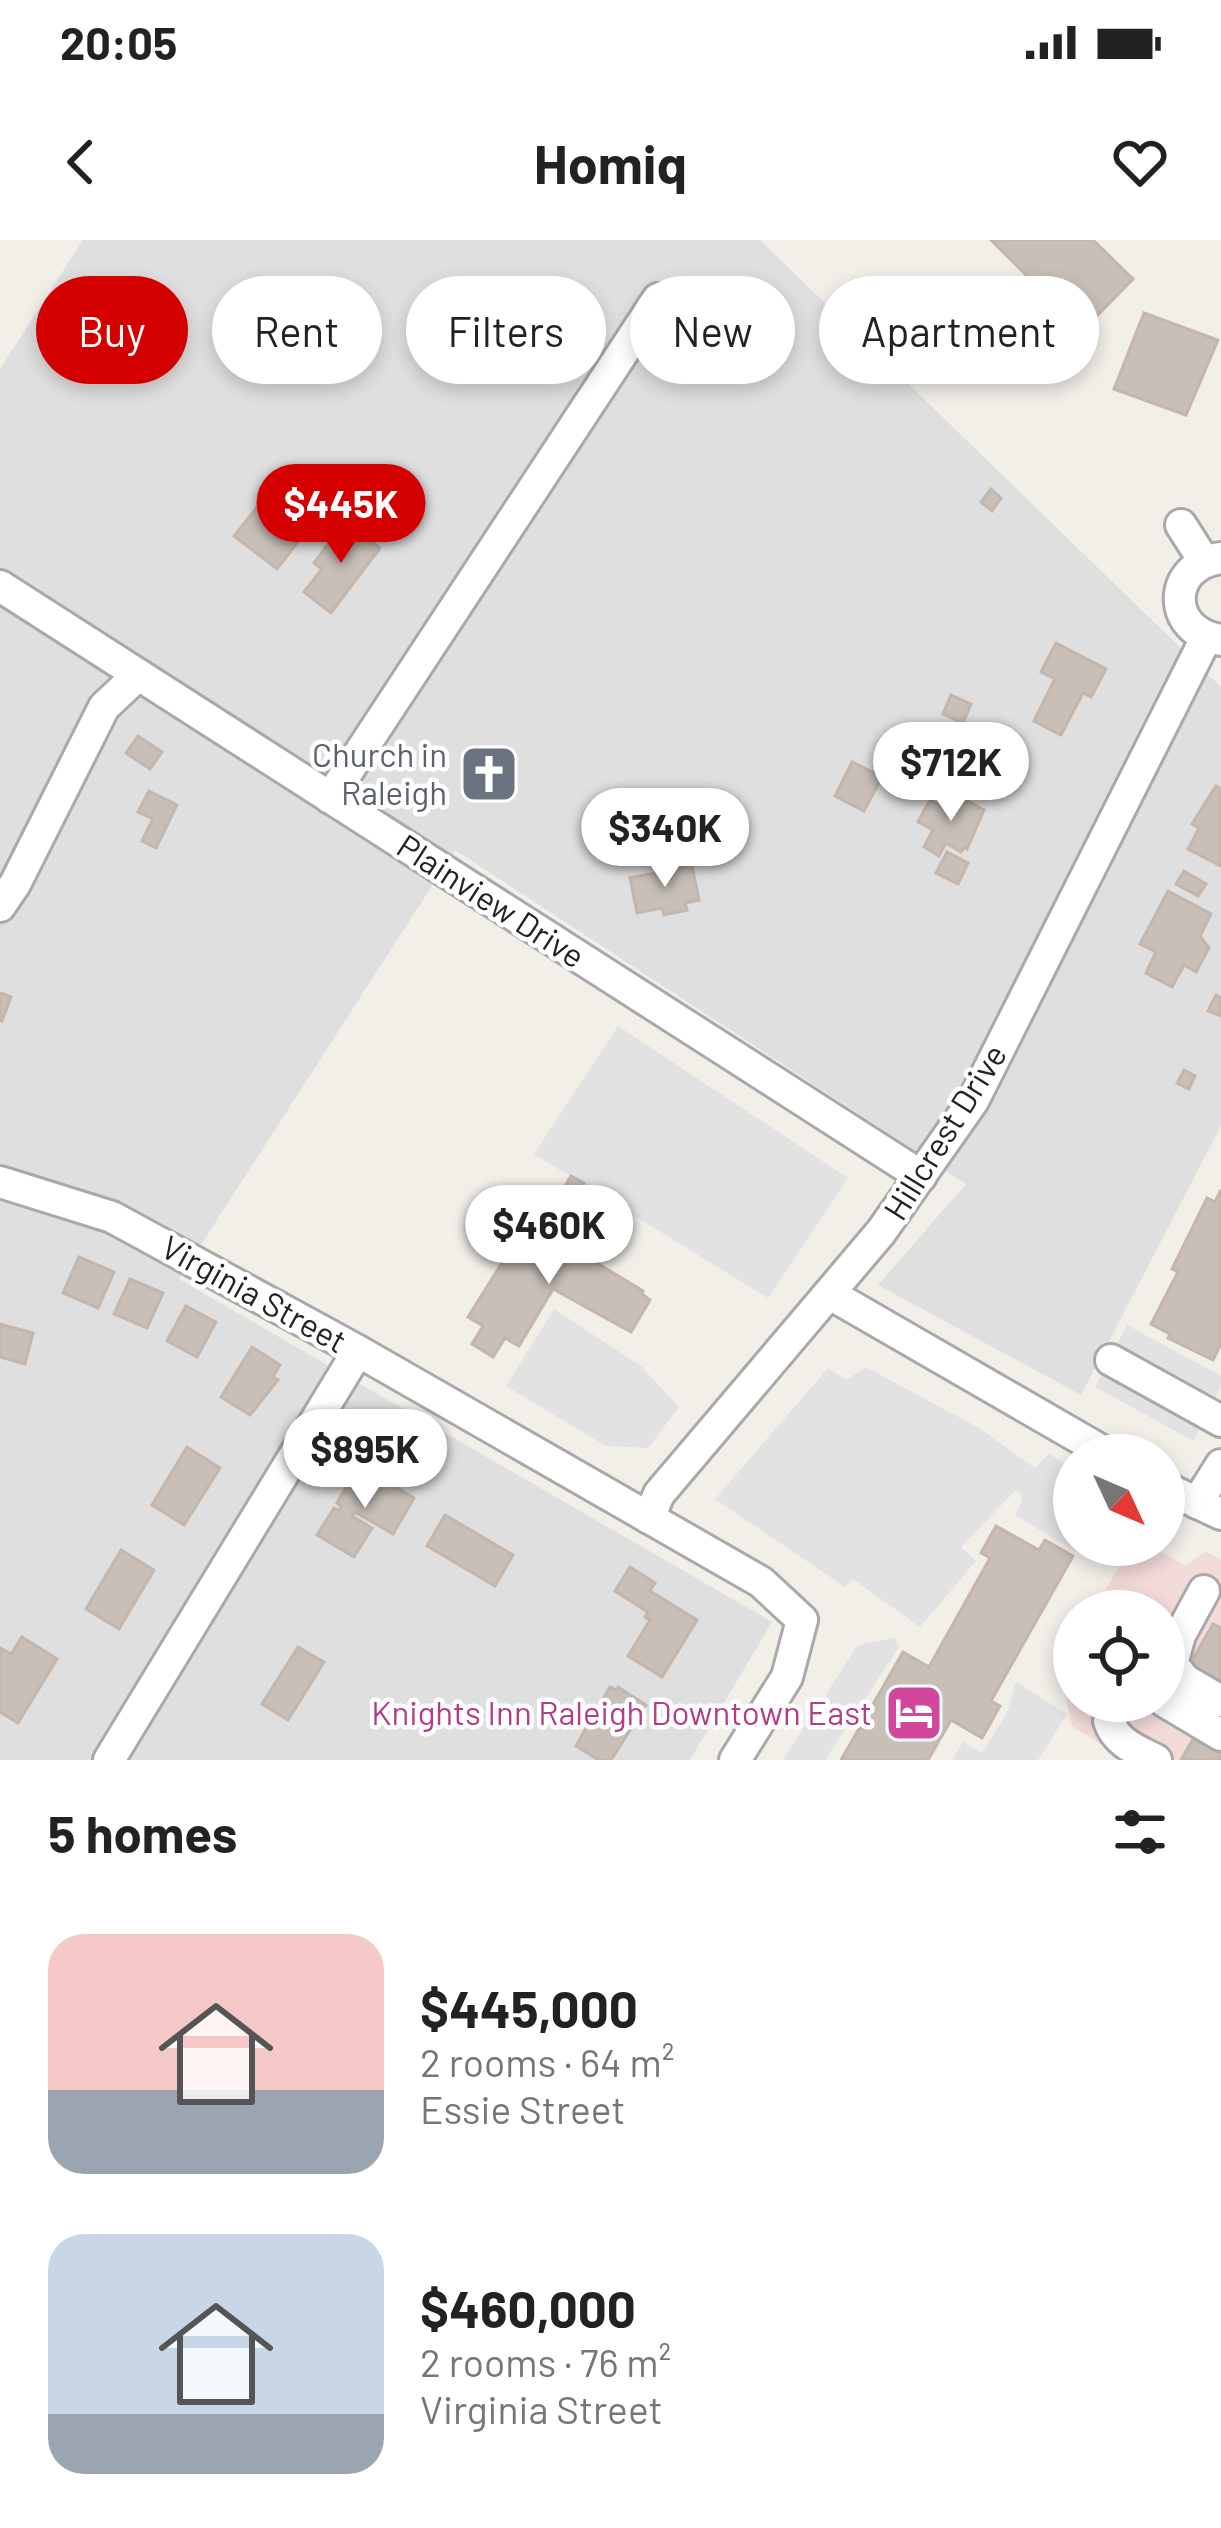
<!DOCTYPE html>
<html lang="en">
<head>
<meta charset="utf-8">
<style>
  :root { --surface:#fff; --page:#f6f6f6; --text:#222; --muted:#767676; --accent:#d40000 }
  body { margin:0; font-family:Barlow,sans-serif; background:var(--page); color:var(--text); height:100vh; display:flex; flex-direction:column; font-size:45px; white-space:nowrap }
  * { box-sizing:border-box; margin:0 }
  p { font-size:39px; color:var(--muted) }
  .icon { flex:none; width:66px; height:66px; fill:none; stroke:currentColor; stroke-width:2; stroke-linecap:round; stroke-linejoin:round }
  .map { position:relative; height:1520px; overflow:hidden }
  .sheet { display:flex; flex-direction:column; background:var(--surface); flex:1 }
  .sheet>* { flex:none }
  .hud { position:absolute; left:36px; top:36px; width:1149px; height:108px; display:flex; gap:24px }
  .needle { width:78px; rotate:134deg }
  .buttons { position:absolute; left:1053px; top:1194px; display:grid; gap:24px }
  .buttons a { display:grid; place-items:center; width:132px; height:132px; border-radius:50%; background:var(--surface); box-shadow:0 6px 18px #0003; font-size:60px }
  .price { position:absolute; translate:-50% -102px; padding:0 27px; border-radius:42px; background:#fff; color:#222; font-size:39px; line-height:78px; filter:drop-shadow(0 3px 6px #0008) }
  .price::after { content:''; position:absolute; left:50%; top:72px; width:36px; height:27px; margin-left:-18px; background:inherit; clip-path:polygon(0 0,100% 0,50% 100%) }
  .price.on { background:var(--accent); color:#fff }
  ul { padding:0; list-style:none }
  li { display:flex; align-items:center; gap:36px; height:300px; padding:0 48px }
  li span { display:grid; place-items:center; flex:none; width:336px; height:240px; border-radius:36px; color:#555 }
  li>.icon { margin-inline-start:auto }
  span .icon { width:144px; height:144px; fill:#fffc; stroke-width:1 }
  li b { font-size:51px }
  h2 { display:flex; justify-content:space-between; align-items:center; height:144px; padding:0 48px; font-size:51px }
  .chip { padding:0 42px; border-radius:54px; background:var(--surface); box-shadow:0 6px 18px #0003; font-size:42px; line-height:108px }
  .chip.on { background:var(--accent); color:#fff }
  .status { display:flex; justify-content:space-between; align-items:center; height:84px; padding:0 60px; background:var(--surface); direction:ltr }
  .status svg { height:33px; fill:currentColor }
  header { display:flex; justify-content:space-between; align-items:center; height:156px; padding:0 48px; background:var(--surface); font-size:54px; font-weight:700 }
  .map>svg:first-child { display:block }
</style>
</head>
<body>
<div class="status"><b>20:05</b><svg viewBox="0 0 49 12"><path d="M0 12V9h3v3zM5 12V6h3v6zM10 12V3h3v9zM15 12V0h3v12zM26 1h20v11H26zM47 4h2v5h-2z"/></svg></div>
<header><svg class="icon" aria-label="back" viewBox="0 0 24 24"><path d="M15 5l-7 7 7 7"/></svg>Homiq<svg class="icon" aria-label="heart" viewBox="0 0 24 24"><path d="M12 20l-8-8c-3-5 5-10 8-4 3-6 11-1 8 4z"/></svg></header>
<div class="map">
<svg width="1221" height="1520" viewBox="0 0 1221 1520">
  <rect width="100%" height="100%" fill="#f2efe9"/>
  <polygon fill="#e0dfdf" points="83,0 760,0 1221,447 1221,886 1081,1155 878,1045 966,944 455,610 179,1039 772,1382 690,1520 0,1520 0,129"/>
  <polygon fill="#f2dad9" points="1131,1305 1150,1305 1186,1326 1206,1311 1221,1320 1221,1520 1127,1520 1072,1486 1060,1430 1074,1406 1074,1461 1164,1461 1164,1371 1094,1371"/>
  <g fill="#e2e2e2">
    <polygon points="618,786 848,938 768,1058 534,914"/>
    <polygon points="554,1069 641,1126 679,1167 648,1208 606,1206 506,1146"/>
    <polygon points="1127,1085 1221,1136 1221,1146 1194,1201 1095,1147"/>
    <polygon points="866,1127 979,1188 1035,1228 1049,1214 1074,1230 1074,1305 1079,1305 1076,1312 1015,1275 1022,1261 1021,1254 1015,1251 961,1307 976,1321 920,1387 853,1339 845,1347 715,1259 828,1128 846,1140"/>
    <polygon points="895,1398 899,1407 825,1520 783,1520 858,1405"/>
    <polygon points="1016,1442 1067,1474 1038,1520 952,1520 963,1502 982,1513 1007,1473"/>
  </g>
  <g fill="#c7bfb8" stroke="#c4b6ab" stroke-width="3">
    <polygon points="991,0 1093,0 1133,39 1082,91"/>
    <polygon points="552,43 585,63 577,77 581,79 565,95 539,79 551,59 545,56"/>
    <polygon points="1144,73 1218,100 1186,175 1114,149"/>
    <polygon points="991,249 1001,258 992,271 981,262"/>
    <polygon points="259,265 301,298 277,329 234,296"/>
    <polygon points="345,282 380,308 331,373 304,352 322,329 314,323"/>
    <polygon points="1056,403 1106,429 1091,457 1083,453 1061,495 1034,481 1055,439 1041,432"/>
    <polygon points="951,455 971,464 963,483 943,474"/>
    <polygon points="138,496 162,512 150,529 126,513"/>
    <polygon points="852,522 882,537 864,571 835,556"/>
    <polygon points="1216,546 1221,549 1221,626 1188,609 1199,588 1192,584"/>
    <polygon points="149,551 177,565 156,608 142,601 153,579 138,572"/>
    <polygon points="953,553 984,570 967,609 964,607 961,612 946,603 939,616 924,607 933,590 918,582 930,560 945,568"/>
    <polygon points="947,612 968,623 958,644 936,633"/>
    <polygon points="692,625 699,660 685,663 687,670 664,675 662,668 637,673 630,638"/>
    <polygon points="1184,631 1206,644 1198,656 1176,644"/>
    <polygon points="1168,651 1211,674 1200,696 1209,708 1196,732 1184,725 1172,747 1146,733 1156,712 1140,704"/>
    <polygon points="0,753 11,757 2,781 0,780"/>
    <polygon points="1216,755 1221,758 1221,776 1208,771"/>
    <polygon points="1184,830 1195,836 1189,849 1177,843"/>
    <polygon points="571,936 584,943 559,987 546,979"/>
    <polygon points="500,949 514,959 499,979 485,970"/>
    <polygon points="1221,950 1221,1104 1213,1120 1168,1098 1170,1094 1151,1084 1178,1032 1172,1029 1207,958 1215,962"/>
    <polygon points="534,972 572,995 567,1005 643,1051 642,1054 650,1060 631,1092 553,1049 519,1106 505,1098 493,1117 472,1104 483,1086 468,1077"/>
    <polygon points="79,1017 114,1032 98,1068 63,1053"/>
    <polygon points="130,1039 163,1053 147,1088 114,1074"/>
    <polygon points="186,1066 216,1082 197,1117 167,1101"/>
    <polygon points="0,1084 33,1093 25,1124 0,1117"/>
    <polygon points="252,1107 280,1125 273,1137 278,1140 250,1175 221,1157"/>
    <polygon points="187,1207 220,1228 184,1285 152,1265"/>
    <polygon points="359,1225 414,1258 393,1294 355,1272 352,1276 372,1288 354,1317 317,1295 334,1268 339,1271 341,1266 337,1263"/>
    <polygon points="445,1275 513,1315 495,1346 427,1306"/>
    <polygon points="996,1286 1039,1310 1045,1300 1073,1316 991,1461 1000,1466 982,1498 951,1480 928,1520 841,1520 903,1412 929,1427 990,1318 981,1313"/>
    <polygon points="121,1310 154,1330 119,1389 86,1369"/>
    <polygon points="630,1327 655,1343 650,1351 697,1380 662,1437 628,1416 650,1380 645,1377 648,1372 615,1351"/>
    <polygon points="1213,1384 1221,1388 1221,1448 1208,1439 1210,1435 1190,1424"/>
    <polygon points="22,1397 57,1419 18,1483 0,1472 0,1408 11,1414"/>
    <polygon points="298,1407 324,1422 288,1480 262,1464"/>
    <polygon points="610,1447 616,1450 618,1447 646,1465 611,1520 599,1520 576,1506"/>
    <polygon points="1193,1499 1221,1514 1221,1520 1181,1520"/>
  </g>
  <g fill="none" stroke-linecap="round" stroke-linejoin="round">
    <defs>
      <g id="minor">
        <polyline points="1181,285 1204,321"/>
        <path d="M1221 318C1166 325 1166 392 1221 400"/>
        <polyline points="0,346 921,936"/>
        <polyline points="330,558 658,59"/>
        <polyline points="0,666 15,644 104,467 138,435"/>
        <polyline points="0,942 112,977 358,1111 761,1342 802,1380 787,1437 735,1520"/>
        <polyline points="830,1054 1109,1215"/>
        <polyline points="1111,1120 1221,1181"/>
        <polyline points="1164,1247 1221,1274"/>
        <polyline points="1197,1263 1221,1225"/>
        <polyline points="649,1278 659,1254 881,992 973,861 1206,398"/>
        <polyline points="1204,1351 1180,1395 1172,1424 1185,1440 1221,1461"/>
        <path d="M1120 1461 1109 1481C1116 1503 1137 1510 1156 1520"/>
        <polyline points="1164,1461 1221,1495"/>
        <polyline points="109,1520 358,1111"/>
      </g>
    </defs>
    <use href="#minor" stroke="#a9a9a9" stroke-width="36"/>
    <use href="#minor" stroke="#fff" stroke-width="30"/>
  </g>
  <defs>
    <symbol id="church-square" viewBox="-11 -11 22 22"><rect x="-9" y="-9" width="18" height="18" rx="4" fill="#6b7280" stroke="#fff"/><path d="M-1.2-6h2.4v3.5h3.3v2.4h-3.3V6h-2.4V-.1h-3.3v-2.4h3.3Z" fill="#fff"/></symbol>
    <symbol id="hotel-square" viewBox="-11 -11 22 22"><rect x="-9" y="-9" width="18" height="18" rx="4" fill="#d1479c" stroke="#fff"/><path d="M-6-4.5h1.5V1H6V5H4.5V3h-9V5H-6ZM-4 0a1.8 1.8 0 1 1 3.6 0ZM.5 0V-2.5h3Q6-2.5 6 0Z" fill="#fff"/></symbol>
  </defs>
  <g fill-rule="evenodd">
    <use href="#church-square" x="456" y="501" width="66" height="66"/>
    <use href="#hotel-square" x="881" y="1440" width="66" height="66"/>
  </g>
  <g text-anchor="middle" stroke-width="9" stroke-linejoin="round" paint-order="stroke">
    <g font-size="33" fill="#5b616d" stroke="#fff" text-anchor="end">
      <text x="447" y="527">Church in<tspan x="447" dy="38">Raleigh</tspan></text>
    </g>
    <g font-size="33" fill="#222" stroke="#fff">
      <text transform="translate(491 661) rotate(33)" y="12">Plainview Drive</text>
      <text transform="translate(945 892) rotate(-58)" y="12">Hillcrest Drive</text>
      <text transform="translate(254 1054) rotate(29)" y="12">Virginia Street</text>
    </g>
    <g font-size="33" fill="#b23c85" stroke="#fff" text-anchor="end">
      <text x="872" y="1485">Knights Inn Raleigh Downtown East</text>
    </g>
  </g>
</svg>
<div class="buttons">
<a><svg class="needle" viewBox="-14 -14 28 28"><path d="M0-13l5 13h-10z" fill="#e53935"/><path d="M0 13l5-13h-10z" fill="#767676"/></svg></a>
<a><svg class="icon" aria-label="locate" viewBox="0 0 24 24"><circle cx="12" cy="12" r="6"/><path d="M12 2v4M12 18v4M2 12h4M18 12h4"/></svg></a>
</div>
<b class="price on" style="left:341px;top:326px">$445K</b>
<b class="price" style="left:951px;top:584px">$712K</b>
<b class="price" style="left:665px;top:650px">$340K</b>
<b class="price" style="left:549px;top:1047px">$460K</b>
<b class="price" style="left:365px;top:1271px">$895K</b>
<div class="hud">
<a class="chip on">Buy</a>
<a class="chip">Rent</a>
<a class="chip">Filters</a>
<a class="chip">New</a>
<a class="chip">Apartment</a>
</div>
</div>
<section class="sheet">
<h2>5 homes<svg class="icon" aria-label="filters" viewBox="0 0 24 24"><path d="M4 7h16M4 17h16"/><circle cx="9" cy="7" r="2"/><circle cx="15" cy="17" r="2"/></svg></h2>
<ul>
<li><span style="background:linear-gradient(#f6c9c9 65%,#9aa5b1 0)"><svg class="icon" aria-label="home" viewBox="0 0 24 24"><path d="M3 11l9-7 9 7M6 9v11h12V9"/></svg></span><div><b>$445,000</b><p>2 rooms · 64 m²</p><p>Essie Street</p></div></li>
<li><span style="background:linear-gradient(#c9d6e8 75%,#9aa5b1 0)"><svg class="icon" aria-label="home" viewBox="0 0 24 24"><path d="M3 11l9-7 9 7M6 9v11h12V9"/></svg></span><div><b>$460,000</b><p>2 rooms · 76 m²</p><p>Virginia Street</p></div></li>
</ul>
</section>
</body>
</html>
